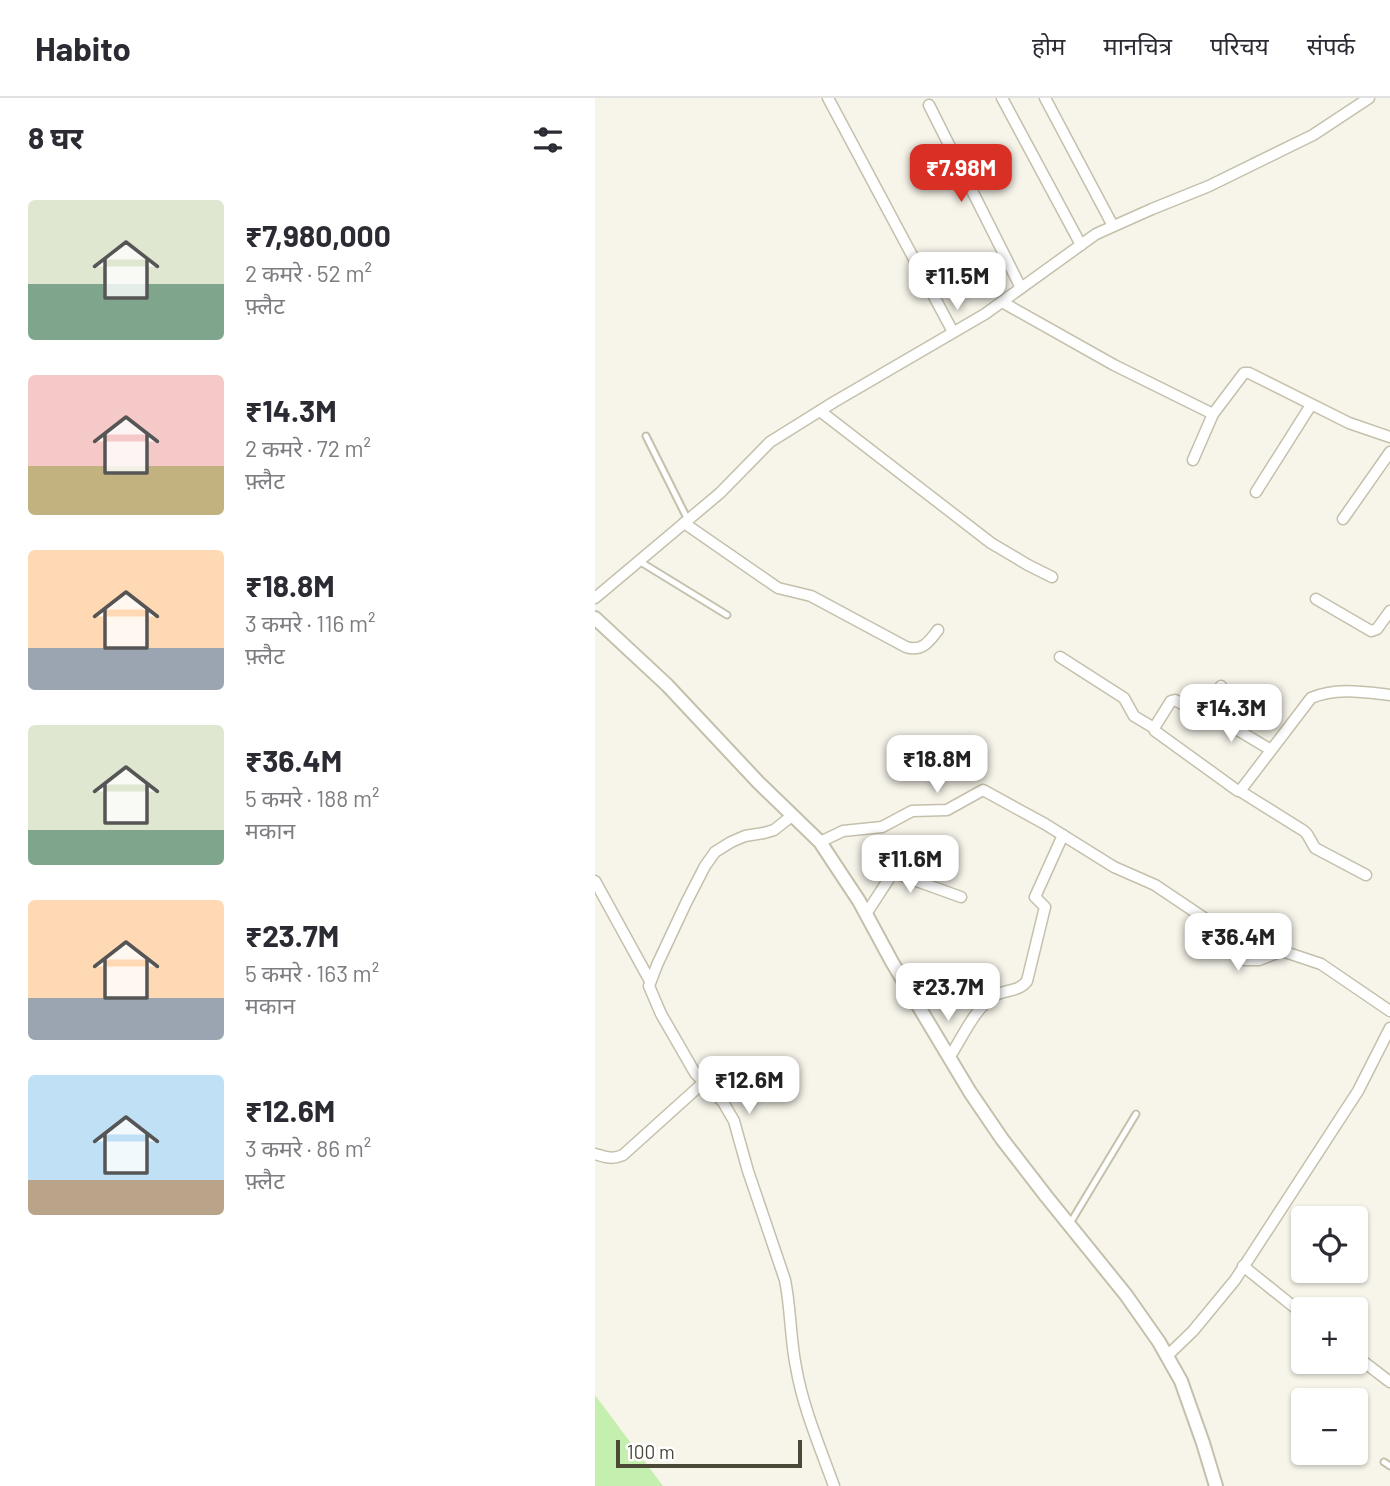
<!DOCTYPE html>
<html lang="hi">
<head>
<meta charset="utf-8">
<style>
  :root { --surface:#fff; --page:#f7f7f7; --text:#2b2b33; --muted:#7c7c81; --line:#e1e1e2; --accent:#d93025 }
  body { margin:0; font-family:Barlow,"Noto Sans Devanagari",sans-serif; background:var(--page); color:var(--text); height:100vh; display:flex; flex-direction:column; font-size:26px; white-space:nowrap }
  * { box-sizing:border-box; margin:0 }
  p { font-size:23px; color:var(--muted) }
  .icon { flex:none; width:38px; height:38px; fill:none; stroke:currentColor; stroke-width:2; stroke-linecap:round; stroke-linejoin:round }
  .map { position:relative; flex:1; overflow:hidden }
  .drawer { display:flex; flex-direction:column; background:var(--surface); width:595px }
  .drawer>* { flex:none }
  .controls { position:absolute; left:696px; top:1108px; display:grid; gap:14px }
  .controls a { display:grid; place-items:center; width:77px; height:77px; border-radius:7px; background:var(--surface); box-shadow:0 2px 5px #0004; font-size:35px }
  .scale { position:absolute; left:21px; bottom:18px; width:186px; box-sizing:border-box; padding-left:7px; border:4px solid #4c4837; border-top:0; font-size:19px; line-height:24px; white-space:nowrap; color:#4c4837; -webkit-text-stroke:5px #fff; paint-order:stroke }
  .price { position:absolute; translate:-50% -60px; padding:0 16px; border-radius:14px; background:#fff; color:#222; font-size:23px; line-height:46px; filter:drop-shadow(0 2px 4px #0008) }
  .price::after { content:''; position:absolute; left:50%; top:42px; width:21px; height:16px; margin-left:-10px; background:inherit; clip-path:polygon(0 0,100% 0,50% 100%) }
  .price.selected { background:var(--accent); color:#fff }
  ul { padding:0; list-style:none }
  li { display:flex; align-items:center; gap:21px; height:175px; padding:0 28px }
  li span { display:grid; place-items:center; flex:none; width:196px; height:140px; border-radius:7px; color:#555 }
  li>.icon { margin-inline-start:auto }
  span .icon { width:84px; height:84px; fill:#fffc; stroke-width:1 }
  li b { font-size:30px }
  h2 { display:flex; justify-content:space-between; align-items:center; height:84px; padding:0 28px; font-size:30px }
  header { display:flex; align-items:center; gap:42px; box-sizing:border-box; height:98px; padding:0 35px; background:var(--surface); border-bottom:2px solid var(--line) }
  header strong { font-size:33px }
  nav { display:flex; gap:38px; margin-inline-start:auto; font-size:24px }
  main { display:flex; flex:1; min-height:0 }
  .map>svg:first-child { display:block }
</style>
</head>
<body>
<header>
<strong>Habito</strong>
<nav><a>होम</a><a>मानचित्र</a><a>परिचय</a><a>संपर्क</a></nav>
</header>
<main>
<section class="drawer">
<h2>8 घर<svg class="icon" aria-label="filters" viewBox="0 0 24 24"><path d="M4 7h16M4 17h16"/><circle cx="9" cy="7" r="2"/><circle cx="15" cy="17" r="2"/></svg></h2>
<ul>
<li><span style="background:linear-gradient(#dfe7d0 60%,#7fa58c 0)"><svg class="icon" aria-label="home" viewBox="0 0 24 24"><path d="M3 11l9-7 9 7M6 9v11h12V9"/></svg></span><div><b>₹7,980,000</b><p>2 कमरे · 52 m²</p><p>फ़्लैट</p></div></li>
<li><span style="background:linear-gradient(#f6c9c9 65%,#c2b280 0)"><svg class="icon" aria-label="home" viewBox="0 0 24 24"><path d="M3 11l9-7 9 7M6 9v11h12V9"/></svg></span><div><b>₹14.3M</b><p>2 कमरे · 72 m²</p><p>फ़्लैट</p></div></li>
<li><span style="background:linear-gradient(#ffd9b3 70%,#9aa5b1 0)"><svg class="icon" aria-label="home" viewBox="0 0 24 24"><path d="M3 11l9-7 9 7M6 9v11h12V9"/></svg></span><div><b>₹18.8M</b><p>3 कमरे · 116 m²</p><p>फ़्लैट</p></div></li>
<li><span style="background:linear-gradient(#dfe7d0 75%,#7fa58c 0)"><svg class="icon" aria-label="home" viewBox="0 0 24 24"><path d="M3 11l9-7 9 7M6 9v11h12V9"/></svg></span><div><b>₹36.4M</b><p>5 कमरे · 188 m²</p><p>मकान</p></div></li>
<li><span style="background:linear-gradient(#ffd9b3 70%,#9aa5b1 0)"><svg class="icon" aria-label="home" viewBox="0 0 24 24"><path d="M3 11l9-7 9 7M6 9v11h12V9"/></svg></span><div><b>₹23.7M</b><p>5 कमरे · 163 m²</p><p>मकान</p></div></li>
<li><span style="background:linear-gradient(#bfe0f5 75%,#b9a48a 0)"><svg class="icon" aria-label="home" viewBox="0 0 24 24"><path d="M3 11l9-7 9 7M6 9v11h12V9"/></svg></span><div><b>₹12.6M</b><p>3 कमरे · 86 m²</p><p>फ़्लैट</p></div></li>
</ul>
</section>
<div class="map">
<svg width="795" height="1388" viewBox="0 0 795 1388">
  <rect width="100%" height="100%" fill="#f7f5ea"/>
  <polygon fill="#c5efaf" points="0,1297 68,1388 0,1388"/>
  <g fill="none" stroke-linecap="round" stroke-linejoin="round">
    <defs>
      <g id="service">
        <polyline points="51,338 93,422"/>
        <polyline points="44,463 132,517"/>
        <polyline points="474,1127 541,1016"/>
        <polyline points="789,1364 795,1368"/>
      </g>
      <g id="minor">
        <polyline points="233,0 358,234"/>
        <polyline points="407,0 486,147"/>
        <polyline points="450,0 518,128"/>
        <polyline points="334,7 426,190"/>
        <polyline points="407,204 519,267 618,316 649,275 654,275 754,325 795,339"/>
        <polyline points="225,313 396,445 433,467 457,479"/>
        <polyline points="598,362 618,316"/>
        <polyline points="661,394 716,307"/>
        <polyline points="748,421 795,354"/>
        <path d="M89 425 183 490 216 498 311 549C327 554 334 544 343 532"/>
        <polyline points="0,500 125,395 175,344 239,304 390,216 501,136 557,111 614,88 718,37 774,0"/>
        <polyline points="721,501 776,533 782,531 795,513"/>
        <polyline points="465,559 529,600 539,618 559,630"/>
        <path d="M626 588 609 615 602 614 580 602 576 603 559 630 560 633 643 693H645L716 600C741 589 769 594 795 597"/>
        <polyline points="611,613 676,652"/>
        <polyline points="645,693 709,733 712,736 720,750 771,777"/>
        <path d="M198 717 179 732 169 735 150 738 136 744 120 754 110 768 91 805 62 867 54 888 66 916 100 975 128 1004 139 1023 153 1073 190 1182C196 1211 195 1240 201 1269 208 1310 225 1349 239 1388"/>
        <polyline points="225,744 248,733 287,729 317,713 352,712 388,692 450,726 519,769 560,787 615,824 650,862 664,862 687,853 726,866 795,913"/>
        <polyline points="0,783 55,883"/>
        <polyline points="271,816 297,776 302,776 366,799"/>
        <path d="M354 960C367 940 378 914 397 899 408 891 423 895 432 883L450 809 440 799 468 737"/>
        <path d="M0 1056C10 1059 18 1062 28 1057L109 984"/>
        <polyline points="648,1168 709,1217"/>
        <polyline points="572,1258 598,1233 640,1182 763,993 795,930"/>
        <polyline points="761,1258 795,1284"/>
      </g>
      <polyline id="tertiary" points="0,520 72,587 163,684 225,744 264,803 297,864 375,994 407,1041 451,1098 531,1197 564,1244 586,1283 608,1345 621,1388"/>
    </defs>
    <use href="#service" stroke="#c4c0ab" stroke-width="9"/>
    <use href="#minor" stroke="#c4c0ab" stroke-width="13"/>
    <use href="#tertiary" stroke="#c4c0ab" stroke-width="16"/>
    <use href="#service" stroke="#fff" stroke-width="5"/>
    <use href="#minor" stroke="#fff" stroke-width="10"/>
    <use href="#tertiary" stroke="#fff" stroke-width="12"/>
  </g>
</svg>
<div class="controls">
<a><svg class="icon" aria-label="locate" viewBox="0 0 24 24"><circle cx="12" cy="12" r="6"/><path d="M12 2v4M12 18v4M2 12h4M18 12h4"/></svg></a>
<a>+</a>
<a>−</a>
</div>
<div class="scale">100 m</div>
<b class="price selected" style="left:366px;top:106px">₹7.98M</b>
<b class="price" style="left:362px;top:214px">₹11.5M</b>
<b class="price" style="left:636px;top:646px">₹14.3M</b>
<b class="price" style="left:342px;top:697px">₹18.8M</b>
<b class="price" style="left:315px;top:797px">₹11.6M</b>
<b class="price" style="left:643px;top:875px">₹36.4M</b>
<b class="price" style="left:353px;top:925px">₹23.7M</b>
<b class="price" style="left:154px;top:1018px">₹12.6M</b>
</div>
</main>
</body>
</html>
